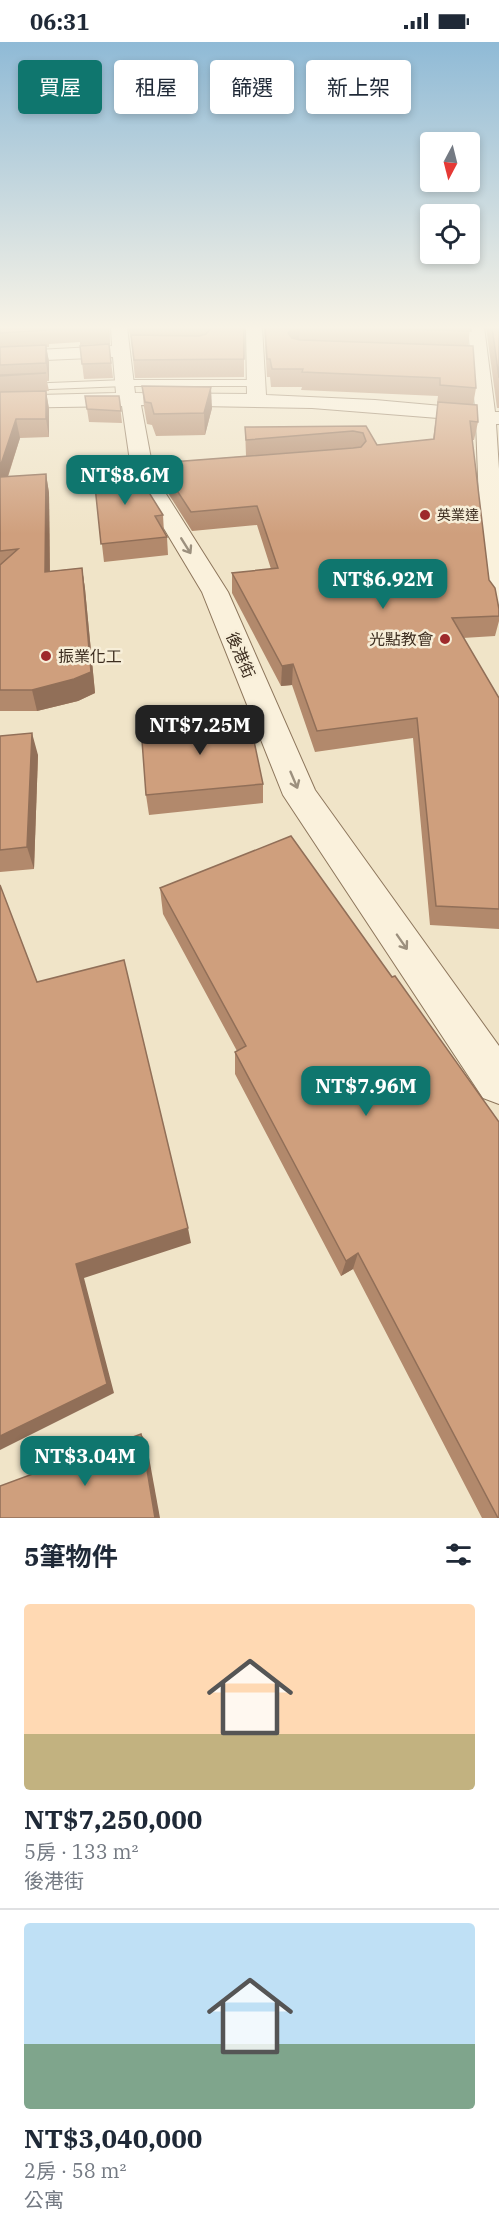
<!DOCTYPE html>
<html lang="zh-TW">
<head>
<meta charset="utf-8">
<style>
  :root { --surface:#fff; --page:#f2f2f3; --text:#1f2937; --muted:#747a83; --line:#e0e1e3; --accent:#0f766e }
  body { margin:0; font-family:"IBM Plex Serif","Noto Sans TC",serif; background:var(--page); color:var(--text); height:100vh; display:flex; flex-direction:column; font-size:22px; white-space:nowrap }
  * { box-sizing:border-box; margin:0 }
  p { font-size:20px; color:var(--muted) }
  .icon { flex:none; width:33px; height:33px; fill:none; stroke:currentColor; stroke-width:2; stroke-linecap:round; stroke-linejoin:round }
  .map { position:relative; height:1476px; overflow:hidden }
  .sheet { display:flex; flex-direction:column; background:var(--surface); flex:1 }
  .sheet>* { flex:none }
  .banner { position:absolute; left:18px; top:18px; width:464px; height:54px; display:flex; gap:12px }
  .needle { width:39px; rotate:187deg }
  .controls { position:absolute; left:420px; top:90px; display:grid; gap:12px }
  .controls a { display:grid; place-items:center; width:60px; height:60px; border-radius:6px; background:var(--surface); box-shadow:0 3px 9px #0003; font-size:30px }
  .price { position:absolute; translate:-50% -51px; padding:0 14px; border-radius:12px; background:var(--accent); color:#fff; font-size:20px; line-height:39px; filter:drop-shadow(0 2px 3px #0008) }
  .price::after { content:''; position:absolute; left:50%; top:36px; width:18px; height:14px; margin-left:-9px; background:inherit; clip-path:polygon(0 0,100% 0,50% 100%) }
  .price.current { background:#222; color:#fff }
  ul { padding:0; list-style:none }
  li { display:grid; align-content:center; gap:12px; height:318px; padding:0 24px }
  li+li { border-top:2px solid var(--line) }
  li span { display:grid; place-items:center; height:186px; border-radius:6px; color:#555 }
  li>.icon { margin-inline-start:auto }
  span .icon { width:108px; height:108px; fill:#fffc; stroke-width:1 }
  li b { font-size:26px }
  h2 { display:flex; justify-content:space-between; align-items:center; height:72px; padding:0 24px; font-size:26px }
  .tag { padding:0 21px; border-radius:6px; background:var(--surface); box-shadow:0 3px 9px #0003; font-size:21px; line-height:54px }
  .tag.current { background:var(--accent); color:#fff }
  .status { display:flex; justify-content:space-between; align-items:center; height:42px; padding:0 30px; background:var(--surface); direction:ltr }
  .status svg { height:16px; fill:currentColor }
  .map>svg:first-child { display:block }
</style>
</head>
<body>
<div class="status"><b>06:31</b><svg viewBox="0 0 49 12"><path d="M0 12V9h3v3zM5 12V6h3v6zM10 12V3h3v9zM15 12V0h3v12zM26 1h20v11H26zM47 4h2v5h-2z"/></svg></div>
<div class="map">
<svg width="499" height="1476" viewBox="0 0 499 1476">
  <rect width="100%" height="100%" fill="#f0e4c8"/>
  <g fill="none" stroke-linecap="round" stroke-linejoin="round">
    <defs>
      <polygon id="lane" points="125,338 256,338 261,341 256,344 125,344 0,349 0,343"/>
      <polygon id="street" points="111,285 127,285 135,351 247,352 246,285 262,285 266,353 375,358 475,367 468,285 484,285 495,370 499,370 499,382 496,382 499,427 499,566 490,564 486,558 480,490 476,379 312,366 141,363 154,433 228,550 315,748 499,1004 499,1062 483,1056 283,753 202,550 132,433 122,364 0,366 0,354 116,351 113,315 0,320 0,310 112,304"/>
    </defs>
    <use href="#lane" stroke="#8d765c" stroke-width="2"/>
    <use href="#street" stroke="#8d765c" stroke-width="2"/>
    <use href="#lane" fill="#faf1dc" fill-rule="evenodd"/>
    <use href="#street" fill="#faf1dc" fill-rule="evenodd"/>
  </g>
  <g fill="#b2896c">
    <polygon points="0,285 109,285 110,302 80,303 80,300 49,302 49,305 46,305 49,320 49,339 47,339 49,349 46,349 49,367 49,395 20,396 8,435 46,432 49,451 50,529 82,526 85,547 95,651 78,659 37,669 0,669"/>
    <polygon points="128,285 244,285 244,335 135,336 131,296"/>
    <polygon points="264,285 470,285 468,304 476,346 473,363 478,380 474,398 472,398 489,538 499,567 499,579 495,594 463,596 499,656 499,887 430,883 413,696 315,710 292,643 281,644 232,551 232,531 271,527 257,483 192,489 161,440 159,421 246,414 245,385 366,384 377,403 433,397 438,361 437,361 438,354 301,348 302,345 271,345 270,335 267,335"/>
    <polygon points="486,285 499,285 499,366 497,366"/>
    <polygon points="109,302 113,336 84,337 80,304"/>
    <polygon points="142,344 212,366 205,393 156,394 152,383 147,382 144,365"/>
    <polygon points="85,354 119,354 122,381 89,380"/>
    <polygon points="93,425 163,473 164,491 167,495 168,513 104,520"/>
    <polygon points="0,694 38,713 34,827 0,830"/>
    <polygon points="263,742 263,761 149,773 146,753"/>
    <polygon points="291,794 499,1476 482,1476 353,1227 341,1234 235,1032 235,1010 237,1009 163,872 160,846"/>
  </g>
  <g fill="#916f58">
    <polygon points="108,285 109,285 110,302"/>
    <polygon points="295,285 300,285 299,301 291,303 288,291 292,286"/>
    <polygon points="46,303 49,320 49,339 46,321"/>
    <polygon points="211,345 212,366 205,393 204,371"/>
    <polygon points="46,349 49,367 49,395 46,377"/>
    <polygon points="16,377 20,396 1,455 0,451 0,425"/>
    <polygon points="46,432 49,451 50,550 45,530"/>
    <polygon points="82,526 85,547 95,651 78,659 37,669 32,648"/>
    <polygon points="293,622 292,643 281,644 282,624"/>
    <polygon points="32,691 38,713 34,827 27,805"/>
    <polygon points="188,1186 191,1201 84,1236 114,1351 0,1408 0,1394 76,1222"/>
    <polygon points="358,1211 353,1227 341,1234 346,1219"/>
    <polygon points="141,1392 146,1399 160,1476 155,1476"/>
  </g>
  <g fill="#cf9f7d" stroke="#916f58" stroke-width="1.5">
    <polygon points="0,285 46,285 46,288 0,291"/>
    <polygon points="78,285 108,285 78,286"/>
    <polygon points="208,285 244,285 244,317 134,318 131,293 199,294 206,292 210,287"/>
    <polygon points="265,285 295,285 292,286 288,291 292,296 300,298 473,304 476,346 440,343 440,336 302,330 303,327 272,327 270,317 267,317"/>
    <polygon points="336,285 470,285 471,289"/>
    <polygon points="492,285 499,285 499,336"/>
    <polygon points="109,302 111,321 82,322 80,304"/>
    <polygon points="46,303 46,321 0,323 0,305"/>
    <polygon points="46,331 0,334 0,333"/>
    <polygon points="142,344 211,345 204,371 154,372 151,361 145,360"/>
    <polygon points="46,349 46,377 16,377 0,425 0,350"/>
    <polygon points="85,354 119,354 121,369 87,367"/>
    <polygon points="438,360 477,363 478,380 470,379 489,538 495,546 499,567 499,574 452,576 499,656 499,867 436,864 417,676 317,689 293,622 282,624 232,531 278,526 257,464 191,470 159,421 353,406 361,405 366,399 363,391 353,389 246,398 245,385 366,384 377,403 434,397"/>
    <polygon points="130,420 163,473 155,474 167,495 101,502 93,425"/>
    <polygon points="46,432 45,530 82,526 91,630 74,637 32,648 0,648 0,523 18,507 0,509 0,435"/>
    <polygon points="249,675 263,742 146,753 141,685"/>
    <polygon points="32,691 27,805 0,808 0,694"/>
    <polygon points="291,794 392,935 395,934 499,1080 499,1476 498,1476 358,1211 346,1219 235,1010 246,1004 160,846"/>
    <polygon points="0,843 37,940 124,918 188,1186 76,1222 107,1342 0,1394"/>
    <polygon points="141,1392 155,1476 0,1476 0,1444"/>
  </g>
  <defs><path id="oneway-shaft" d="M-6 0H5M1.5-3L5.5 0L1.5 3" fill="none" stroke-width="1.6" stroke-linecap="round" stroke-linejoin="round" transform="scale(1.5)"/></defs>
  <g stroke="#9c907e">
    <use href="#oneway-shaft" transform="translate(186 504) rotate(58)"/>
    <use href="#oneway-shaft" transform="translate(294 738) rotate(67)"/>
    <use href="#oneway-shaft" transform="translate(402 900) rotate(55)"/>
  </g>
  <linearGradient id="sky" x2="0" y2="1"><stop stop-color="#8fbad6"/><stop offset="0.58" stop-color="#f8f3e6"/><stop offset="1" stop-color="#f8f3e6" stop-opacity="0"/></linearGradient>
  <rect width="499" height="492" fill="url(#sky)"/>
  <g fill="#9e2a2b" stroke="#f7eed8" stroke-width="2">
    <circle cx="425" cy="473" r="6"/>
    <circle cx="445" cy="597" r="6"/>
    <circle cx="46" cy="614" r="6"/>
  </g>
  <g text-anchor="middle" stroke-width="5" stroke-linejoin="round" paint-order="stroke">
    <g font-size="14" fill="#3d2e20" stroke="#f7eed8" text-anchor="start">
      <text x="437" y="478">英業達</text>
    </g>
    <g font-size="16" fill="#3d2e20" stroke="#f7eed8" text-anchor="end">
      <text x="433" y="603">光點教會</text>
      <text x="58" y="620" text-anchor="start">振業化工</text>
    </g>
    <g font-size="16" fill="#3d2e20" stroke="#f7eed8">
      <text transform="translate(241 613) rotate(67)" y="6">後港街</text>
    </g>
  </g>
</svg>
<div class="controls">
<a><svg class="needle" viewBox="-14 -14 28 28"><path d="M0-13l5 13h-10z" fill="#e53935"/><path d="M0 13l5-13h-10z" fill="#747a83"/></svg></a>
<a><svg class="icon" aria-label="locate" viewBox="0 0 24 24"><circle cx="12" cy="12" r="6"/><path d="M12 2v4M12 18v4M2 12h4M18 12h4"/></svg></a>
</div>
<b class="price" style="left:125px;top:464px">NT$8.6M</b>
<b class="price" style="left:383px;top:568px">NT$6.92M</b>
<b class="price current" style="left:200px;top:714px">NT$7.25M</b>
<b class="price" style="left:366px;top:1075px">NT$7.96M</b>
<b class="price" style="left:85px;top:1445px">NT$3.04M</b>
<div class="banner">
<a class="tag current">買屋</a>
<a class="tag">租屋</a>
<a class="tag">篩選</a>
<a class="tag">新上架</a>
</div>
</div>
<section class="sheet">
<h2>5筆物件<svg class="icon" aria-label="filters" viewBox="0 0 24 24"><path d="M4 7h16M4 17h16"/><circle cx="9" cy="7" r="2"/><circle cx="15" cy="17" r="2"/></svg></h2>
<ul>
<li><span style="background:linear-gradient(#ffd9b3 70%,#c2b280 0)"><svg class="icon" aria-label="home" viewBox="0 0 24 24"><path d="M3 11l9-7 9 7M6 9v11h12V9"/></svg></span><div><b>NT$7,250,000</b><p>5房 · 133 m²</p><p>後港街</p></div></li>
<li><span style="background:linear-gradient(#bfe0f5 65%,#7fa58c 0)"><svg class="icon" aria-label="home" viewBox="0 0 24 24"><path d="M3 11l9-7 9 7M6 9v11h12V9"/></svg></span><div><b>NT$3,040,000</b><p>2房 · 58 m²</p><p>公寓</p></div></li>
</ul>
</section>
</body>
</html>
